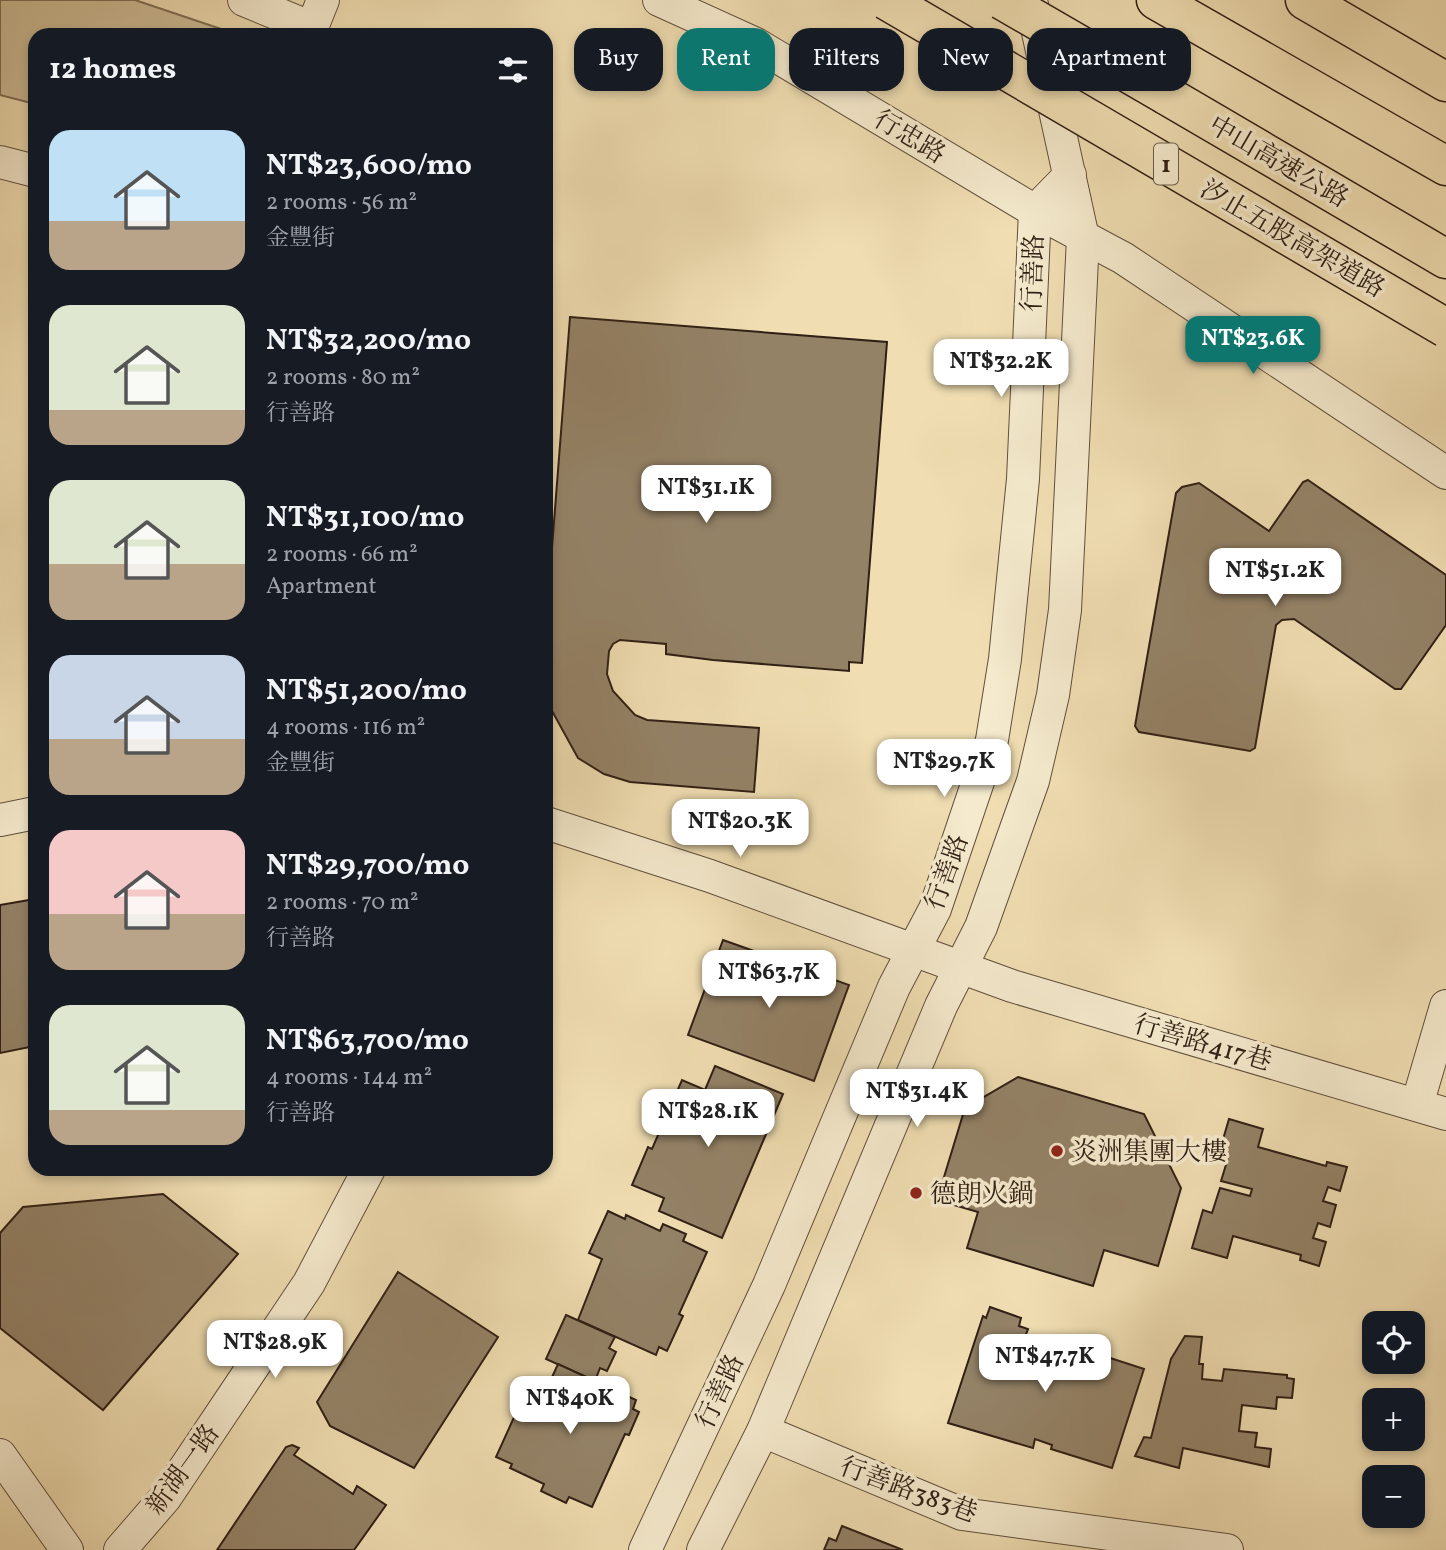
<!DOCTYPE html>
<html lang="en">
<head>
<meta charset="utf-8">
<style>
  :root { --surface:#171b24; --page:#242831; --text:#f1f3f6; --muted:#9ea1a6; --accent:#0f766e }
  body { margin:0; font-family:Vollkorn,"Noto Serif TC",serif; background:var(--page); color:var(--text); height:100vh; display:flex; flex-direction:column; font-size:26px; white-space:nowrap }
  * { box-sizing:border-box; margin:0 }
  p { font-size:23px; color:var(--muted) }
  .icon { flex:none; width:38px; height:38px; fill:none; stroke:currentColor; stroke-width:2; stroke-linecap:round; stroke-linejoin:round }
  .map { position:relative; flex:1; overflow:hidden }
  .side { position:absolute; left:28px; top:28px; width:525px; height:1148px; display:flex; flex-direction:column; background:var(--surface); border-radius:21px; box-shadow:0 4px 10px #0003 }
  .side>* { flex:none }
  .hud { position:absolute; left:574px; top:28px; width:665px; height:63px; display:flex; gap:14px }
  .controls { position:absolute; left:1362px; top:1311px; display:grid; gap:14px }
  .controls a { display:grid; place-items:center; width:63px; height:63px; border-radius:14px; background:var(--surface); box-shadow:0 4px 10px #0003; font-size:35px }
  .price { position:absolute; translate:-50% -60px; padding:0 16px; border-radius:14px; background:#fff; color:#222; font-size:23px; line-height:46px; filter:drop-shadow(0 2px 4px #0008) }
  .price::after { content:''; position:absolute; left:50%; top:42px; width:21px; height:16px; margin-left:-10px; background:inherit; clip-path:polygon(0 0,100% 0,50% 100%) }
  .price.active { background:var(--accent); color:#fff }
  ul { padding:0; list-style:none }
  li { display:flex; align-items:center; gap:21px; height:175px; padding:0 21px }
  li span { display:grid; place-items:center; flex:none; width:196px; height:140px; border-radius:21px; color:#555 }
  li>.icon { margin-inline-start:auto }
  span .icon { width:84px; height:84px; fill:#fffc; stroke-width:1 }
  li b { font-size:30px }
  h2 { display:flex; justify-content:space-between; align-items:center; height:84px; padding:0 21px; font-size:30px }
  .pill { padding:0 24px; border-radius:21px; background:var(--surface); box-shadow:0 4px 10px #0003; font-size:24px; line-height:63px }
  .pill.active { background:var(--accent); color:#fff }
  .map>svg:first-child { display:block }
</style>
</head>
<body>
<div class="map">
<svg width="1446" height="1550" viewBox="0 0 1446 1550">
  <rect width="100%" height="100%" fill="#f0deb2"/>
  <filter id="stains"><feTurbulence type="fractalNoise" baseFrequency=".00286" numOctaves="4"/><feColorMatrix values="0 0 0 0 .2 0 0 0 0 .09 0 0 0 0 .02 0 0 0 .5 -.17"/></filter>
  <radialGradient id="worn" r=".72"><stop offset=".6" stop-color="#630" stop-opacity="0"/><stop offset="1" stop-color="#630" stop-opacity=".3"/></radialGradient>
  <polygon fill="#cfbe97" stroke="#806e56" stroke-width="2" points="0,0 135,0 239,35 35,35 35,104 0,95"/>
  <g fill="#948267" stroke="#301f15" stroke-width="2">
    <polygon points="570,317 887,342 862,663 849,662 849,671 713,660 666,654 666,644 620,640 613,644 609,651 607,674 613,691 635,715 647,720 759,728 754,792 630,782 604,774 578,758 546,700 546,624"/>
    <polygon points="1308,480 1446,575 1446,625 1401,689 1395,689 1294,619 1282,620 1276,625 1255,748 1250,751 1139,732 1135,726 1176,493 1182,487 1199,483 1269,531 1303,482"/>
    <polygon points="35,899 35,1046 0,1053 0,905"/>
    <polygon points="723,940 849,985 814,1081 688,1035"/>
    <polygon points="715,1066 783,1094 722,1238 659,1211 664,1198 632,1185 648,1147 652,1149 682,1080 705,1090"/>
    <polygon points="1018,1077 1144,1114 1181,1188 1158,1266 1104,1250 1093,1286 967,1248 978,1212 937,1200 965,1108"/>
    <polygon points="1229,1119 1263,1129 1258,1147 1326,1166 1327,1162 1347,1167 1340,1191 1328,1187 1323,1201 1336,1205 1330,1227 1318,1223 1313,1238 1326,1242 1319,1266 1300,1260 1301,1255 1233,1236 1227,1258 1192,1248 1203,1210 1212,1213 1220,1188 1250,1196 1252,1189 1221,1181 1229,1155 1219,1153"/>
    <polygon points="163,1194 238,1254 103,1410 0,1328 0,1233 23,1207"/>
    <polygon points="608,1211 625,1219 626,1215 660,1231 663,1224 686,1234 683,1241 707,1252 679,1314 683,1316 667,1351 659,1347 656,1355 578,1320 602,1259 589,1253"/>
    <polygon points="398,1272 498,1337 414,1468 330,1426 317,1402"/>
    <polygon points="990,1307 1021,1318 1019,1326 1028,1329 1021,1347 1034,1352 1032,1358 1045,1362 1043,1368 1055,1372 1064,1343 1144,1369 1112,1468 1051,1449 1052,1445 1035,1439 1033,1448 948,1423 983,1316 986,1318"/>
    <polygon points="566,1315 615,1337 609,1348 616,1352 607,1371 600,1368 595,1381 546,1359"/>
    <polygon points="1185,1336 1202,1337 1199,1364 1203,1364 1202,1379 1222,1381 1224,1369 1287,1375 1287,1378 1294,1379 1292,1398 1277,1397 1276,1409 1242,1405 1239,1431 1257,1433 1255,1447 1271,1449 1269,1467 1183,1448 1179,1468 1135,1456 1144,1437 1151,1438 1171,1359"/>
    <polygon points="558,1364 636,1400 633,1409 639,1412 629,1435 625,1434 592,1507 569,1497 566,1503 541,1491 544,1484 510,1468 512,1464 496,1457 515,1415 528,1421 539,1395 543,1397"/>
    <polygon points="292,1445 299,1448 294,1455 353,1494 357,1486 386,1505 379,1515 354,1550 217,1550 286,1447"/>
    <polygon points="842,1526 903,1550 824,1550 829,1538 836,1541"/>
  </g>
  <g fill="none" stroke-linecap="round" stroke-linejoin="round">
    <defs>
      <g id="minor">
        <polyline points="244,0 312,28"/>
        <polyline points="659,0 756,44 1035,211 1123,258 1446,473"/>
        <polyline points="309,35 323,0"/>
        <polyline points="0,162 35,171"/>
        <polyline points="0,820 35,813"/>
        <polyline points="546,823 710,876 1012,986 1446,1114"/>
        <polyline points="1417,1105 1446,1006"/>
        <polyline points="763,1431 962,1514 1227,1550"/>
        <polyline points="0,1455 67,1550"/>
        <polyline points="120,1550 165,1498 309,1283 369,1169"/>
        <polyline points="645,1550 769,1285 894,987 935,909 992,740 1005,659 1023,479 1035,211 1070,175"/>
        <polyline points="703,1550 763,1431 941,1006 981,927 1033,781 1053,695 1065,610 1083,238 1032,5"/>
      </g>
      <g id="highway">
        <polyline points="1156,0 1446,166"/>
        <polyline points="1305,0 1446,82"/>
        <polyline points="1166,95 1446,259"/>
      </g>
    </defs>
    <use href="#minor" stroke="#604f3c" stroke-width="34"/>
    <use href="#highway" stroke="#301f15" stroke-width="41"/>
    <use href="#minor" stroke="#f5eacd" stroke-width="32"/>
    <use href="#highway" stroke="#f0deb2" stroke-width="38"/>
    <defs>
      <g id="highway-bridge">
        <polyline points="886,0 1446,328"/>
        <polyline points="1002,0 1166,95"/>
      </g>
    </defs>
    <use href="#highway-bridge" stroke="#301f15" stroke-width="41" stroke-linecap="butt"/>
    <use href="#highway-bridge" stroke="#f0deb2" stroke-width="38"/>
  </g>
  <g fill="#8f2418" stroke="#f5eacd" stroke-width="2.5">
    <circle cx="1057" cy="1151" r="7"/>
    <circle cx="916" cy="1193" r="7"/>
  </g>
  <g text-anchor="middle" stroke-width="7" stroke-linejoin="round" paint-order="stroke">
    <rect fill="#f5eacd" stroke="#6b5c4c" stroke-width="2" x="1154" y="143.5" width="24" height="41" rx="5"/>
    <g font-size="24" font-weight="bold" fill="#301f15">
      <text x="1166" y="172">1</text>
    </g>
    <g font-size="26" fill="#301f15" stroke="#f5eacd">
      <text transform="translate(910 136) rotate(31)" y="9">行忠路</text>
      <text transform="translate(1279 161) rotate(30)" y="9">中山高速公路</text>
      <text transform="translate(1293 238) rotate(30)" y="9">汐止五股高架道路</text>
      <text transform="translate(1032 273) rotate(-88)" y="9">行善路</text>
      <text transform="translate(946 872) rotate(-70)" y="9">行善路</text>
      <text transform="translate(1203 1042) rotate(16)" y="9">行善路417巷</text>
      <text transform="translate(719 1391) rotate(-65)" y="9">行善路</text>
      <text transform="translate(182 1469) rotate(-54)" y="9">新湖一路</text>
      <text transform="translate(909 1489) rotate(20)" y="9">行善路383巷</text>
    </g>
    <g font-size="26" fill="#301f15" stroke="#f5eacd" text-anchor="start">
      <text x="1071" y="1160">炎洲集團大樓</text>
      <text x="930" y="1202">德朗火鍋</text>
    </g>
  </g>
  <rect width="100%" height="100%" filter="url(#stains)"/>
  <rect width="100%" height="100%" fill="url(#worn)"/>
</svg>
<div class="controls">
<a><svg class="icon" aria-label="locate" viewBox="0 0 24 24"><circle cx="12" cy="12" r="6"/><path d="M12 2v4M12 18v4M2 12h4M18 12h4"/></svg></a>
<a>+</a>
<a>−</a>
</div>
<b class="price active" style="left:1253px;top:376px">NT$23.6K</b>
<b class="price" style="left:1001px;top:399px">NT$32.2K</b>
<b class="price" style="left:706px;top:525px">NT$31.1K</b>
<b class="price" style="left:1275px;top:608px">NT$51.2K</b>
<b class="price" style="left:944px;top:799px">NT$29.7K</b>
<b class="price" style="left:740px;top:859px">NT$20.3K</b>
<b class="price" style="left:769px;top:1010px">NT$63.7K</b>
<b class="price" style="left:917px;top:1129px">NT$31.4K</b>
<b class="price" style="left:708px;top:1149px">NT$28.1K</b>
<b class="price" style="left:275px;top:1380px">NT$28.9K</b>
<b class="price" style="left:1045px;top:1394px">NT$47.7K</b>
<b class="price" style="left:570px;top:1436px">NT$40K</b>
<div class="hud">
<a class="pill">Buy</a>
<a class="pill active">Rent</a>
<a class="pill">Filters</a>
<a class="pill">New</a>
<a class="pill">Apartment</a>
</div>
<section class="side">
<h2>12 homes<svg class="icon" aria-label="filters" viewBox="0 0 24 24"><path d="M4 7h16M4 17h16"/><circle cx="9" cy="7" r="2"/><circle cx="15" cy="17" r="2"/></svg></h2>
<ul>
<li><span style="background:linear-gradient(#bfe0f5 65%,#b9a48a 0)"><svg class="icon" aria-label="home" viewBox="0 0 24 24"><path d="M3 11l9-7 9 7M6 9v11h12V9"/></svg></span><div><b>NT$23,600/mo</b><p>2 rooms · 56 m²</p><p>金豐街</p></div></li>
<li><span style="background:linear-gradient(#dfe7d0 75%,#b9a48a 0)"><svg class="icon" aria-label="home" viewBox="0 0 24 24"><path d="M3 11l9-7 9 7M6 9v11h12V9"/></svg></span><div><b>NT$32,200/mo</b><p>2 rooms · 80 m²</p><p>行善路</p></div></li>
<li><span style="background:linear-gradient(#dfe7d0 60%,#b9a48a 0)"><svg class="icon" aria-label="home" viewBox="0 0 24 24"><path d="M3 11l9-7 9 7M6 9v11h12V9"/></svg></span><div><b>NT$31,100/mo</b><p>2 rooms · 66 m²</p><p>Apartment</p></div></li>
<li><span style="background:linear-gradient(#c9d6e8 60%,#b9a48a 0)"><svg class="icon" aria-label="home" viewBox="0 0 24 24"><path d="M3 11l9-7 9 7M6 9v11h12V9"/></svg></span><div><b>NT$51,200/mo</b><p>4 rooms · 116 m²</p><p>金豐街</p></div></li>
<li><span style="background:linear-gradient(#f6c9c9 60%,#b9a48a 0)"><svg class="icon" aria-label="home" viewBox="0 0 24 24"><path d="M3 11l9-7 9 7M6 9v11h12V9"/></svg></span><div><b>NT$29,700/mo</b><p>2 rooms · 70 m²</p><p>行善路</p></div></li>
<li><span style="background:linear-gradient(#dfe7d0 75%,#b9a48a 0)"><svg class="icon" aria-label="home" viewBox="0 0 24 24"><path d="M3 11l9-7 9 7M6 9v11h12V9"/></svg></span><div><b>NT$63,700/mo</b><p>4 rooms · 144 m²</p><p>行善路</p></div></li>
</ul>
</section>
</div>
</body>
</html>
